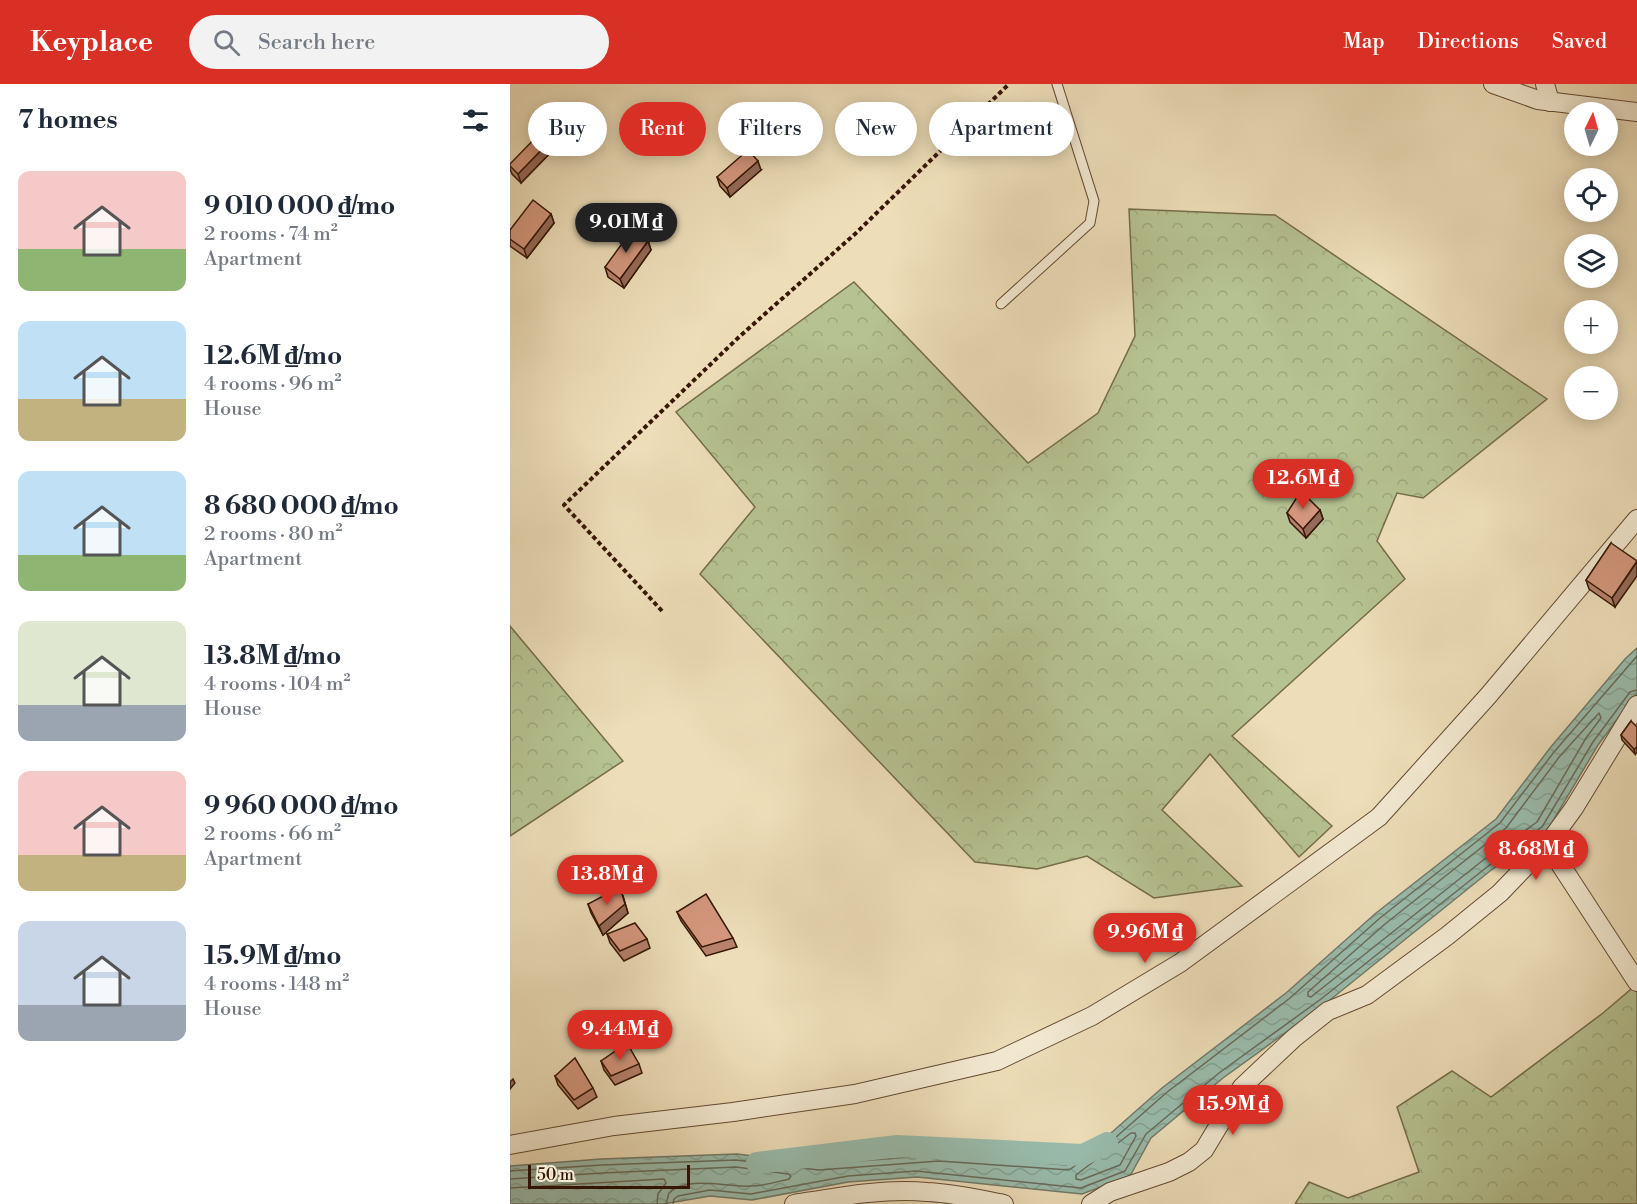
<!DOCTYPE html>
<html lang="en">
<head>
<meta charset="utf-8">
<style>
  :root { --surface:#fff; --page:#f2f2f3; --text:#1f2937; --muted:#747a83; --accent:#d93025 }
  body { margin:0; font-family:"Libre Bodoni",serif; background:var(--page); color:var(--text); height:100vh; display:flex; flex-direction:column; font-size:22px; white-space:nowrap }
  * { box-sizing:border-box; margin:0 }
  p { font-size:20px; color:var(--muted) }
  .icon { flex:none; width:33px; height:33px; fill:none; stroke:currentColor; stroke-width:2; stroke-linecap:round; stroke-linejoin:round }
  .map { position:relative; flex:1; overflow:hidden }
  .panel { display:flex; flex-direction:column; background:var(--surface); width:510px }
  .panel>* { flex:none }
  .hud { position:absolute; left:18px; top:18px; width:570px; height:54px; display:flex; gap:12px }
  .needle { width:39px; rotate:5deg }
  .tools { position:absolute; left:1054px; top:18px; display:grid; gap:12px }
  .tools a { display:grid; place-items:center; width:54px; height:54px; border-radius:50%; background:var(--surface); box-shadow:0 3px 15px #0003; font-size:30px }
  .scale { position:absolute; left:18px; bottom:15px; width:162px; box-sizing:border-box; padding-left:6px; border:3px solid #361705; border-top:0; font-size:16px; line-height:21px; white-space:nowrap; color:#361705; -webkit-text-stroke:4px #f3ead2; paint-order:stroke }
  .price { position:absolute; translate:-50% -51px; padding:0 14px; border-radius:21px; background:var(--accent); color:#fff; font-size:20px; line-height:39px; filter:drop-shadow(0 2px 3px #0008) }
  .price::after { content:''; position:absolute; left:50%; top:36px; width:18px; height:14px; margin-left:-9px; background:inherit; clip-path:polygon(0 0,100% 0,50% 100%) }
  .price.on { background:#222; color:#fff }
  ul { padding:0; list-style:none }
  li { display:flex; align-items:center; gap:18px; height:150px; padding:0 18px }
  li span { display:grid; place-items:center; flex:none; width:168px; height:120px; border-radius:12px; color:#555 }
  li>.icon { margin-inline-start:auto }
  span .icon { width:72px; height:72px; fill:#fffc; stroke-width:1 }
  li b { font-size:26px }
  h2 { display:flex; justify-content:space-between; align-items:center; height:72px; padding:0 18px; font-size:26px }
  .chip { padding:0 21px; border-radius:27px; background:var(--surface); box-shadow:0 3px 15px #0003; font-size:21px; line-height:54px }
  .chip.on { background:var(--accent); color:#fff }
  header { display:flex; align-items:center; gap:36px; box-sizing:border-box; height:84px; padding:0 30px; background:var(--accent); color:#fff }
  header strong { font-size:28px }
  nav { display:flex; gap:33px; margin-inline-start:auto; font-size:21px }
  .search { width:420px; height:54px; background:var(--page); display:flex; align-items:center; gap:15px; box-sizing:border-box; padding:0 21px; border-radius:33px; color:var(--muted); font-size:22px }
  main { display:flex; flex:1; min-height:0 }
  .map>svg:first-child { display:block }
</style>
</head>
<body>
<header>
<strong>Keyplace</strong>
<div class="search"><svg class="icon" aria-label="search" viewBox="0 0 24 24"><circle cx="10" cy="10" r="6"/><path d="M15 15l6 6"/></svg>Search here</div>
<nav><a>Map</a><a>Directions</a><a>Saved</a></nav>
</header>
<main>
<section class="panel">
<h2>7 homes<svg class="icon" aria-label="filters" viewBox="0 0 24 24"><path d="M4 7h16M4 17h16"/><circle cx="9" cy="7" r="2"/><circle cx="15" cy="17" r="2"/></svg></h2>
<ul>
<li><span style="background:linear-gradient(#f6c9c9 65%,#8fb573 0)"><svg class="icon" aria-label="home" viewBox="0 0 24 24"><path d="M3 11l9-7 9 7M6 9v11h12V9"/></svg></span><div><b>9 010 000 ₫/mo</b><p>2 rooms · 74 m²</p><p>Apartment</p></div></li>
<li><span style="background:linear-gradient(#bfe0f5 65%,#c2b280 0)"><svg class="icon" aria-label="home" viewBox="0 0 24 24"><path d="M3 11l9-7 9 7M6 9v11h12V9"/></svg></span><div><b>12.6M ₫/mo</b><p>4 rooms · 96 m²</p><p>House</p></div></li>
<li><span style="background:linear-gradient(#bfe0f5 70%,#8fb573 0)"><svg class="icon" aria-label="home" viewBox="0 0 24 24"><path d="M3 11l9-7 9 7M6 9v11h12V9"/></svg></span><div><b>8 680 000 ₫/mo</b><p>2 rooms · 80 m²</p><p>Apartment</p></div></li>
<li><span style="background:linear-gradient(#dfe7d0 70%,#9aa5b1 0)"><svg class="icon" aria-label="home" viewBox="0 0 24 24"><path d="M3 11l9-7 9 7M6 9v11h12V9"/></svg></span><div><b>13.8M ₫/mo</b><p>4 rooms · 104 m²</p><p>House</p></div></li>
<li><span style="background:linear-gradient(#f6c9c9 70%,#c2b280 0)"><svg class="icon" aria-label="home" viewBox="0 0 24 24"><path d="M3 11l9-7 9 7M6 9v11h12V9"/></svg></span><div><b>9 960 000 ₫/mo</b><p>2 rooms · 66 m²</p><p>Apartment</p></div></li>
<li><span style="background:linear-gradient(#c9d6e8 70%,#9aa5b1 0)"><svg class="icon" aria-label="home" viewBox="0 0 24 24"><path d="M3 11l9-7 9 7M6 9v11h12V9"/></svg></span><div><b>15.9M ₫/mo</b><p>4 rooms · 148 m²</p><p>House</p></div></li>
</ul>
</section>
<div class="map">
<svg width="1127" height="1120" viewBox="0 0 1127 1120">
  <defs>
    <pattern id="forest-crowns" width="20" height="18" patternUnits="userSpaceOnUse" patternTransform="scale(1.5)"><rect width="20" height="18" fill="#b6c291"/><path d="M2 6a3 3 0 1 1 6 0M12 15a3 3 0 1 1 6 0" fill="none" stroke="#9da67c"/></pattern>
    <pattern id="water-waves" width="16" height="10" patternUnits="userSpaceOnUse" patternTransform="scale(1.5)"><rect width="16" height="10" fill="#99bcad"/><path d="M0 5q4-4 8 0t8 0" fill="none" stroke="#84a193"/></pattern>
  </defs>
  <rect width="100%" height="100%" fill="#eddeb9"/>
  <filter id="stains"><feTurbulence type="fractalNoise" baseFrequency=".00333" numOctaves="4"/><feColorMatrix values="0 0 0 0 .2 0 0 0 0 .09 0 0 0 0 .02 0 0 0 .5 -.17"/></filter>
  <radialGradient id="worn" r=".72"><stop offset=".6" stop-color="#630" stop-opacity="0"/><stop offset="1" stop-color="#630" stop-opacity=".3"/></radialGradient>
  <g fill="url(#forest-crowns)" stroke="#766c4b" stroke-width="1.5">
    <polygon points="619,125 765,131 1037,315 913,414 887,409 867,457 895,495 722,652 822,742 789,773 700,670 652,726 732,802 644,814 577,772 527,785 465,778 190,490 245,423 166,328 344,198 518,379 588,329 625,252"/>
    <polygon points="0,542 113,677 0,752"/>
    <polygon points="1127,900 1127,1120 785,1120 799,1098 838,1114 909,1088 887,1023 942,987 981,1013 1093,929"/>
  </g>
  <polygon fill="url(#water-waves)" stroke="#717a6a" stroke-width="1.5" points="1127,564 1127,609 1088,661 1037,747 980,787 815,920 713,994 641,1054 620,1092 572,1110 407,1093 338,1098 242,1116 200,1112 153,1120 0,1120 0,1082 91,1075 227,1070 309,1080 429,1071 556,1081 601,1049 652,1004 776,909 866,829 986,735 1040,664 1115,575"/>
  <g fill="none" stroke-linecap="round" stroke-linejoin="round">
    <g stroke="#686a59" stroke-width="1.5">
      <polygon points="1089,629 1091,634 1076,654 1027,738 972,777 806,909 801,913 798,912 798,908 875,840 996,744 1050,672"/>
      <polygon points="621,1049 625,1049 626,1052 610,1081 571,1096 566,1095 566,1091"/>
      <polyline points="0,1087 92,1081 226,1076 309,1086 429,1077 559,1086 605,1054 656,1009 780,914 870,834 990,739 1044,668 1127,572"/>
      <path d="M0 1095 92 1089 226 1083 278 1090 281 1092 279 1095C266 1098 254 1102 241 1102 218 1104 178 1091 159 1109L156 1120"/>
      <polyline points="0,1104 154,1095 156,1099 148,1110 147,1120"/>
      <polyline points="163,1120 164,1115 168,1112 200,1106 241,1110 338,1092 406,1087 571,1104 615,1087 636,1050 709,989 811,915 977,783 1032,743 1083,658 1120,608 1127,606"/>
    </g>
    <polyline stroke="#99bcad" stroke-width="22" points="247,1079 387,1062 573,1071 597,1059"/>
    <defs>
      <polyline id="lane" points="491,220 580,139 584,117 547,0"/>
      <g id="street">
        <polyline points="983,0 1028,16 1127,28"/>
        <polyline points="1035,0 1040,18"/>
        <polyline points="1037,760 1127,898"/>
        <polyline points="0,1061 104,1042 223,1028 345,1010 487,977 582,932 670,879 869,733 978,612 1127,435"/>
        <path d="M284 1120C327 1113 373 1104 417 1108 443 1109 468 1115 494 1120"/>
        <polyline points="581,1120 600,1108 659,1088 679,1078 694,1066 732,1003 784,954 818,927 857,911 937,852 990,809 1040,757 1064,724 1127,621"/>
      </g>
    </defs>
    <use href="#lane" stroke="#644932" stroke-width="11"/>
    <use href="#street" stroke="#644932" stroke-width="20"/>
    <polyline stroke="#361705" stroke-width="4" stroke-dasharray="4.5 3" stroke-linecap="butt" points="152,527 54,421 229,253 345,150 499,0"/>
    <use href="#lane" stroke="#f3ead2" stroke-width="9"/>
    <use href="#street" stroke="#f3ead2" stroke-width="18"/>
  </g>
  <g fill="#b6826c" stroke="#361705" stroke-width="1.5">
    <polygon points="42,55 45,64 11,99 2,90 0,85 0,80"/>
    <polygon points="251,86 220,113 210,102 207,93"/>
    <polygon points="41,130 44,139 17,174 0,162 0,146"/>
    <polygon points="138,157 141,166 114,204 98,193 95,183"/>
    <polygon points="810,426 813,435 796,454 780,438 777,429"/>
    <polygon points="1101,459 1105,523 1079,505 1076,496"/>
    <polygon points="1121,637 1125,670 1112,656 1111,651"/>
    <polygon points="113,812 118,829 93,851 81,829 78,820"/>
    <polygon points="167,828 223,854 227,863 196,872 171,837"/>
    <polygon points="97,850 137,855 140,864 114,877 100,859"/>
    <polygon points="91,977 129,980 132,989 105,1001 94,986"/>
    <polygon points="45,992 83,1004 87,1013 68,1025 48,1001"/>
  </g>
  <g fill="#946a58" stroke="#361705" stroke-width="1.5">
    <polygon points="42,55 45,64 11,99 8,90"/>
    <polygon points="248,77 251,86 220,113 217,104"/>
    <polygon points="41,130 44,139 17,174 14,165"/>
    <polygon points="138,157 141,166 114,204 110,195"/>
    <polygon points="810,426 813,435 796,454 793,445"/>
    <polygon points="1127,478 1127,492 1105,523 1102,514"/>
    <polygon points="1127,663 1127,669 1125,670 1124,665"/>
    <polygon points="110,803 118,829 93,851 89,842"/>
    <polygon points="3,995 5,999 0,1005 0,998"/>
  </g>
  <g fill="#d4977d" stroke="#361705" stroke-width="1.5">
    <polygon points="33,46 42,55 8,90 0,82 0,80"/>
    <polygon points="238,66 248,77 217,104 207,93"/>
    <polygon points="23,116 41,130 14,165 0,155 0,146"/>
    <polygon points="122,146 138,157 110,195 95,183"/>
    <polygon points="791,407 810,426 793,445 777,429"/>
    <polygon points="1101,459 1127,477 1102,514 1076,496"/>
    <polygon points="1121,637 1127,643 1127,663 1124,665 1111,651"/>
    <polygon points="110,803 115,820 89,842 78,820"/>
    <polygon points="196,810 223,854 192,863 167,828"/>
    <polygon points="125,839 137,855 110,867 97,850"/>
    <polygon points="117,959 129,980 101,992 91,977"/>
    <polygon points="65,974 83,1004 64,1016 45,992"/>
  </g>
  <rect width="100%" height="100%" filter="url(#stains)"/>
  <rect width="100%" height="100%" fill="url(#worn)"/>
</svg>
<div class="tools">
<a><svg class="needle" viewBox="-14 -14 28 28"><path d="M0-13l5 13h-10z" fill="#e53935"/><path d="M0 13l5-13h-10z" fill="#747a83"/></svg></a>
<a><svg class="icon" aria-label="locate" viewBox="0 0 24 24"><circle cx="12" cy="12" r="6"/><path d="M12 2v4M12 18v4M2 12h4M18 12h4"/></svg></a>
<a><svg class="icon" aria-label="layers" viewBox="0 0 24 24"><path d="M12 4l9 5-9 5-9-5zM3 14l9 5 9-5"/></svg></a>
<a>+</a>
<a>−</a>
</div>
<div class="scale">50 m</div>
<b class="price on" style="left:116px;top:170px">9.01M ₫</b>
<b class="price" style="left:793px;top:426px">12.6M ₫</b>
<b class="price" style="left:1026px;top:797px">8.68M ₫</b>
<b class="price" style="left:97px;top:822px">13.8M ₫</b>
<b class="price" style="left:635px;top:880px">9.96M ₫</b>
<b class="price" style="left:110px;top:977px">9.44M ₫</b>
<b class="price" style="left:723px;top:1052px">15.9M ₫</b>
<div class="hud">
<a class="chip">Buy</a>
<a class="chip on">Rent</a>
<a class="chip">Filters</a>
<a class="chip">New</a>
<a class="chip">Apartment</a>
</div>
</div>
</main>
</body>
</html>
